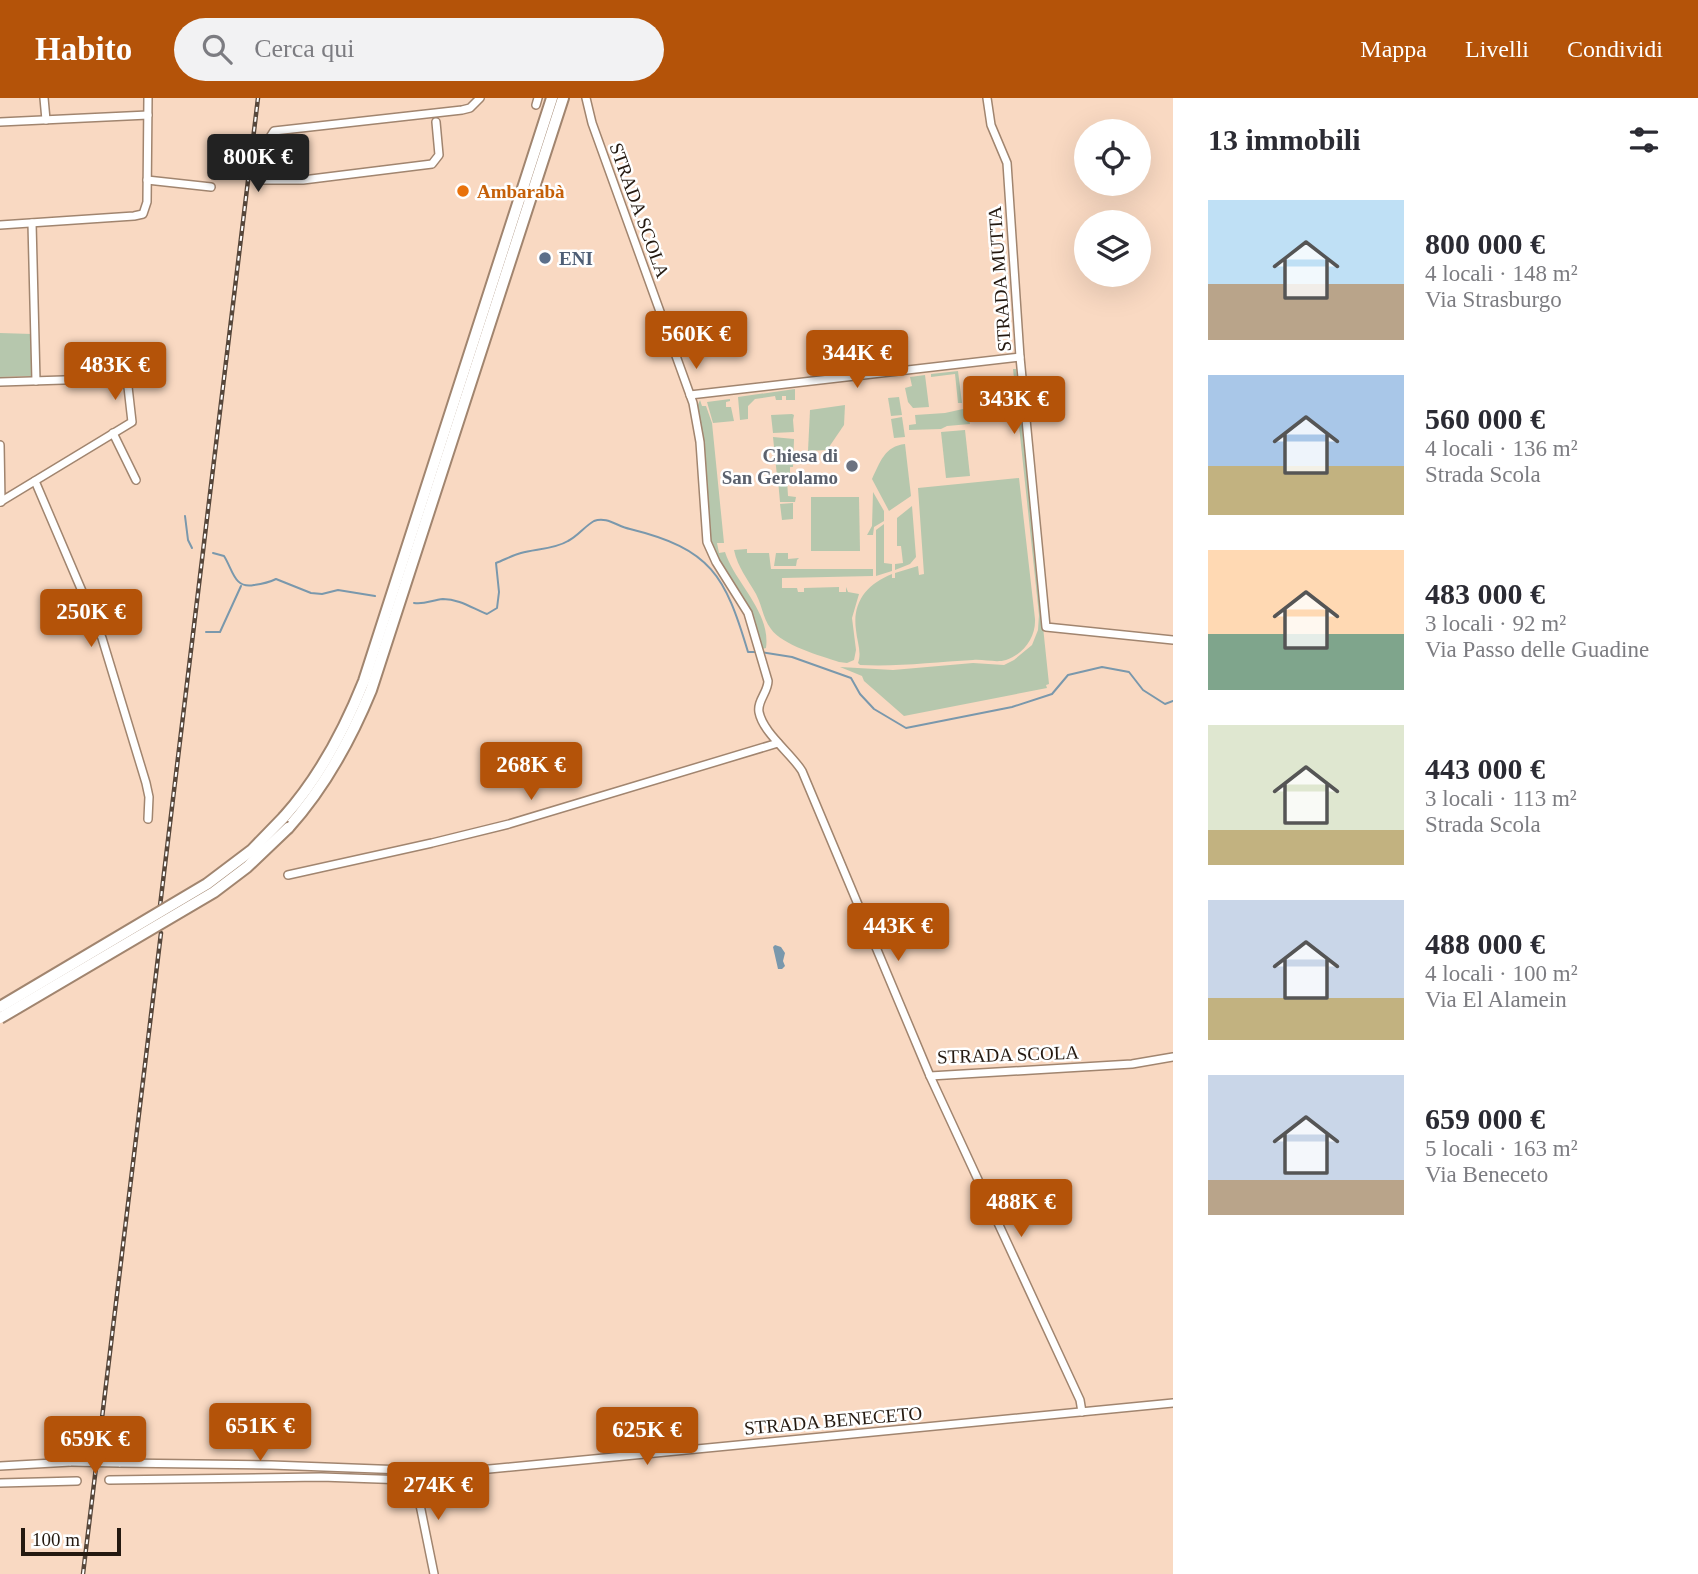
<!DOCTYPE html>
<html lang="it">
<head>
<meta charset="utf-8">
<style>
  :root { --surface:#fff; --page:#f2f2f3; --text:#2b2b33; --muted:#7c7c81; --accent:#b45309 }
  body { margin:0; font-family:Georgia,serif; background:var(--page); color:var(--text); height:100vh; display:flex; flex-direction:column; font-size:26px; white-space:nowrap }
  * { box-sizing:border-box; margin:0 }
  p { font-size:23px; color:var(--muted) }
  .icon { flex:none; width:38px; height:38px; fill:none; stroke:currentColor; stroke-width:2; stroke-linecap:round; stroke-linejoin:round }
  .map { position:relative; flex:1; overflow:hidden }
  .side { display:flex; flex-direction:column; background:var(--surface); width:525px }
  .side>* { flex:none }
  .controls { position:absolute; left:1074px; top:21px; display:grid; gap:14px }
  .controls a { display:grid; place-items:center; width:77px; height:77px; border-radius:50%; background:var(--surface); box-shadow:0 7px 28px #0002; font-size:35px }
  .scale { position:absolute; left:21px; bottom:18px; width:100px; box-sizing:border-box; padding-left:7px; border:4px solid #241910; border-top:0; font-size:19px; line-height:24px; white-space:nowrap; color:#241910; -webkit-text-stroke:5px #fff; paint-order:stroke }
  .price { position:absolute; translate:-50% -60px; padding:0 16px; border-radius:7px; background:var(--accent); color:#fff; font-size:23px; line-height:46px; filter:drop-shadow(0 2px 4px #0008) }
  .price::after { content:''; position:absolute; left:50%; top:42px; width:21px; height:16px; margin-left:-10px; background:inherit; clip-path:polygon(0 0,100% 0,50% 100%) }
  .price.active { background:#222; color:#fff }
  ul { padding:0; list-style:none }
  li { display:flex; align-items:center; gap:21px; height:175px; padding:0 35px }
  li span { display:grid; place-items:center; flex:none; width:196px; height:140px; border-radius:0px; color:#555 }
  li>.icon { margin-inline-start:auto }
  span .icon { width:84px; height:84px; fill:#fffc; stroke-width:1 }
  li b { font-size:30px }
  h2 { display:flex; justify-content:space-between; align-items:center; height:84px; padding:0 35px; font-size:30px }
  header { display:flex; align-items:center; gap:42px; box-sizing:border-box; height:98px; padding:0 35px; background:var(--accent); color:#fff }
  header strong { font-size:33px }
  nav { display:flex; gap:38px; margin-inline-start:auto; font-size:24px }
  .search { width:490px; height:63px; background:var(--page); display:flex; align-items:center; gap:18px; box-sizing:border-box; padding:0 24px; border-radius:38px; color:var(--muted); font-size:26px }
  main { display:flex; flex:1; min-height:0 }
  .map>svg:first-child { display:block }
</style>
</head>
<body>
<header>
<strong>Habito</strong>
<div class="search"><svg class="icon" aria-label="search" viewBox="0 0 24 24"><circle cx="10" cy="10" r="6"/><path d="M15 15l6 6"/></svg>Cerca qui</div>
<nav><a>Mappa</a><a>Livelli</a><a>Condividi</a></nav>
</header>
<main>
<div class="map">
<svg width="1173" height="1476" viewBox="0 0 1173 1476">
  <rect width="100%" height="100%" fill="#f9d9c2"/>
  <g fill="#b6c7ad">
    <polygon points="0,235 32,236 34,278 0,279"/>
    <polygon points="1013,271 1016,271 1049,586 1046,587 1047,590 904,618 864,583 862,578 840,569 893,572 973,565 1004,567 1014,562 1032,547 1038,532 1039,517"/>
    <polygon points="958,273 962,305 958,305 955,276 931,279 931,276"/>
    <polygon points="925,277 929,309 913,310 908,304 905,290 912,288 910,279"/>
    <polygon points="795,291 795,302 786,302 786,298 782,298 782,302 776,302 775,298 755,301 748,308 748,321 740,322 738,299"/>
    <polygon points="899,299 902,317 891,318 888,300"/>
    <polygon points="730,301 730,303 726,304 726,309 731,309 734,323 713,325 707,304"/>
    <path d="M700 302 702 308H706L712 325 724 445H717L719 455 725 454C735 485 771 514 766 550L762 551 749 511 718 463 710 447 697 309Z"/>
    <polygon points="845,307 844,327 827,352 808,353 810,312"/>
    <polygon points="963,311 968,314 970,326 947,328 941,331 909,332 909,327 916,326 915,317 945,315"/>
    <polygon points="792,316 794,317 793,322 794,334 773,335 771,317"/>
    <polygon points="902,319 905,339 894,340 891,321"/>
    <polygon points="965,332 970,378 946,380 941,334"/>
    <polygon points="773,339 794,341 793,369 790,369 790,377 777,378"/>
    <path d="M905 346 911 398 889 413 872 381C880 364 885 348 905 346Z"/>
    <path d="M1019 380 1035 521C1036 539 1024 556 1006 562 996 565 984 561 973 562 935 564 898 569 860 567L858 565C862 554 857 544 856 532 852 504 867 486 892 476V480H895V475L918 468 919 477 924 476 918 390Z"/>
    <polygon points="778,382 787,382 788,398 796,399 795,404 780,404"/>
    <polygon points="873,394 884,413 884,423 874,429 873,437 867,437 872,428"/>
    <polygon points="811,399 859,399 860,453 811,453"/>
    <polygon points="793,405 793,421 782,422 780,406"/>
    <polygon points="912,408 916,459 910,466 895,472 895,466 903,465 901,448 897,448 897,420"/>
    <polygon points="884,426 884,465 892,466 892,473 876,478 876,432"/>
    <path d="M747 451V455H769L771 471H873V478L782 480V490H797L798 494H804V490L839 489V494H846V489L848 494 859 496 852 520 856 552 854 562 847 565 839 564C821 558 782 547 771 531 763 521 762 507 756 496 747 480 738 470 734 452Z"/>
    <polygon points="776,455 788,455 788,461 799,460 797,462 796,468 774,468"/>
  </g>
  <polygon fill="#7a98ac" points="775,847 781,849 785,855 783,863 785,868 782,871 778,871 773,849"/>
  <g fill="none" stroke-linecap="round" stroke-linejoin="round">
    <g stroke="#7a98ac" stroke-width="2">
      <polyline points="185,418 188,442 192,450"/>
      <path d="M213 455 224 458C233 472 234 491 254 487 262 486 268 485 276 481L311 495 322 496 338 492 375 498"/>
      <path d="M414 505C424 507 432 502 443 501 459 501 472 510 487 516L497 510 499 494 496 465C504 462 513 457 521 455 536 451 555 451 568 443 578 438 585 428 594 423 607 418 618 429 630 431 711 451 725 477 748 554H756"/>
      <polyline points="206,534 220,534 241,488"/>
      <polyline points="761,554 792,559 851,580 860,596 874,611 906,630 1012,609 1052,596 1068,577 1102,569 1129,574 1143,592 1165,606 1173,603"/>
    </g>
    <defs>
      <g id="minor">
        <polyline points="44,0 46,22"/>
        <path d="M586 0 592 25 693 305 700 344 707 444 716 464 748 515 768 583C768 594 757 603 759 614 763 635 791 655 802 673L930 978 1132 966 1173 959"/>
        <polyline points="987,0 991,27 1007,65 1020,259 1046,529 1173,542"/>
        <polyline points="536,7 538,0"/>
        <polyline points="0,24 148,17"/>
        <polyline points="436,24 439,57 432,66 303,82 263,82 265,47 274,33 462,12 470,10 480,0"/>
        <polyline points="147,82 211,89"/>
        <polyline points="32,125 36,283"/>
        <polyline points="0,127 134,118 143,116 147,104 148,0"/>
        <polyline points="0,284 127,280 132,324 0,404"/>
        <polyline points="690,297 1020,259"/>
        <polyline points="113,335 136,382"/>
        <polyline points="0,347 1,404"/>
        <polyline points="35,383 102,540 146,685 149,699 148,721"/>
        <polyline points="288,777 432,745 509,726 778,645"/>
        <polyline points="930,978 1080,1302 1082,1314"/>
        <polyline points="119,1365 271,1367 458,1374 1173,1305"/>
        <polyline points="0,1368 71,1364"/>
        <polyline points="417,1374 416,1387 434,1476"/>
        <polyline points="109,1382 321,1379 407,1382 416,1374"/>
        <polyline points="0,1385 77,1383"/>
      </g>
      <g id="highway">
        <path d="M284 719C320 679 344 633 364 583L552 0"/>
        <path d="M288 730C325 689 350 643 371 592L563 0"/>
      </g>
    </defs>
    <use href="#minor" stroke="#a1856f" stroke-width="10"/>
    <use href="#highway" stroke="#a1856f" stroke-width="14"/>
    <use href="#minor" stroke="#fff" stroke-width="7"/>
    <use href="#highway" stroke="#fff" stroke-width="10"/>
    <defs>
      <g id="rail">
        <polyline points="160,808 258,0"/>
        <polyline points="83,1476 161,835"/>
      </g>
    </defs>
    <use href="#rail" stroke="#57473b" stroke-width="4.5"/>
    <use href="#rail" stroke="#fff" stroke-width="2" stroke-dasharray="5" stroke-linecap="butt"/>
    <defs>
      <polyline id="minor-bridge" points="71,1364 119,1365"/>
      <g id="highway-bridge">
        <polyline points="0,909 207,786 252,752 284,719"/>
        <polyline points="0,920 214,794 247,769 288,730"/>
      </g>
    </defs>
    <use href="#minor-bridge" stroke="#a1856f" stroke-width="10" stroke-linecap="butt"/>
    <use href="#highway-bridge" stroke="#a1856f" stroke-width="14" stroke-linecap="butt"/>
    <use href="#minor-bridge" stroke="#fff" stroke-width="7"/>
    <use href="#highway-bridge" stroke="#fff" stroke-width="10"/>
  </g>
  <circle fill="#e8710a" stroke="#fff" stroke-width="2.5" cx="463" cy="93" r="7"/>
  <circle fill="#5c6f8a" stroke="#fff" stroke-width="2.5" cx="545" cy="160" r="7"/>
  <circle fill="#6b7280" stroke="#fff" stroke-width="2.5" cx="852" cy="368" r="7"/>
  <g text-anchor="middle" stroke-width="5" stroke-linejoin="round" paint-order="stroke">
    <g font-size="19" font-weight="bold" fill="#c56008" stroke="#fff" text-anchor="start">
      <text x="477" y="100">Ambarabà</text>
    </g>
    <g font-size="19" fill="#241910" stroke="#fff">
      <text transform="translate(640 112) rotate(70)" y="7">STRADA SCOLA</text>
      <text transform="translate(999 181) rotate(-94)" y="7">STRADA MUTTA</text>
      <text transform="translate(1008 956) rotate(-2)" y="7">STRADA SCOLA</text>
      <text transform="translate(833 1322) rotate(-5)" y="7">STRADA BENECETO</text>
    </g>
    <g font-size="19" font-weight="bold" fill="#4e5e75" stroke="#fff" text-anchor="start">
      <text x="559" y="167">ENI</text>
    </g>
    <g font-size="19" font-weight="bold" fill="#5b616d" stroke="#fff" text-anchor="end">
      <text x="838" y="364">Chiesa di<tspan x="838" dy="22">San Gerolamo</tspan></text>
    </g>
  </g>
</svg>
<div class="controls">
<a><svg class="icon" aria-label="locate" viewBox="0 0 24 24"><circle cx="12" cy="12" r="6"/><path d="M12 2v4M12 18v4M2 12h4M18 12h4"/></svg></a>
<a><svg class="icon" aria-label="layers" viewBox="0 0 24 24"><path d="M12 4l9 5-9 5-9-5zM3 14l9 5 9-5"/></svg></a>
</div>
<div class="scale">100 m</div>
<b class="price active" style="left:258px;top:96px">800K €</b>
<b class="price" style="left:696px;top:273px">560K €</b>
<b class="price" style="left:857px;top:292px">344K €</b>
<b class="price" style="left:115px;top:304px">483K €</b>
<b class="price" style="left:1014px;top:338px">343K €</b>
<b class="price" style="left:91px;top:551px">250K €</b>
<b class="price" style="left:531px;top:704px">268K €</b>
<b class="price" style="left:898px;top:865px">443K €</b>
<b class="price" style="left:1021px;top:1141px">488K €</b>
<b class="price" style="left:260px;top:1365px">651K €</b>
<b class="price" style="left:647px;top:1369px">625K €</b>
<b class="price" style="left:95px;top:1378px">659K €</b>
<b class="price" style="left:438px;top:1424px">274K €</b>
</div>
<section class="side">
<h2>13 immobili<svg class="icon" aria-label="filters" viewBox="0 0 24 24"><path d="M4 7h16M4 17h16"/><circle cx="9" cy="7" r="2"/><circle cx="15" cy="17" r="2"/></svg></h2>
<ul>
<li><span style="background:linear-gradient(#bfe0f5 60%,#b9a48a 0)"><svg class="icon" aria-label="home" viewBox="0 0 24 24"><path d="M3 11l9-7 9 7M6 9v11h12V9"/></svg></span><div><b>800 000 €</b><p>4 locali · 148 m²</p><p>Via Strasburgo</p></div></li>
<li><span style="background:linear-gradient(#a9c7e8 65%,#c2b280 0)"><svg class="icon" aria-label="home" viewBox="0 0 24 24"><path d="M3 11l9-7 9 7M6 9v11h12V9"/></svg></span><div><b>560 000 €</b><p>4 locali · 136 m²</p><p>Strada Scola</p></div></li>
<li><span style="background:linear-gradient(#ffd9b3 60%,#7fa58c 0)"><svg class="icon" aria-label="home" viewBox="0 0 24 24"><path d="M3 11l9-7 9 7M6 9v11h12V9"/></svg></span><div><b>483 000 €</b><p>3 locali · 92 m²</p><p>Via Passo delle Guadine</p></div></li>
<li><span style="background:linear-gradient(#dfe7d0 75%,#c2b280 0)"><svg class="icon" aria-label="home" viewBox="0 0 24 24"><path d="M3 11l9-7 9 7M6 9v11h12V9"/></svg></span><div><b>443 000 €</b><p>3 locali · 113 m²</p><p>Strada Scola</p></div></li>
<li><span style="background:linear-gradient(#c9d6e8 70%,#c2b280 0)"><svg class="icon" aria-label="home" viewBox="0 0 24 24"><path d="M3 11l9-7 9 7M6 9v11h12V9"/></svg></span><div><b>488 000 €</b><p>4 locali · 100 m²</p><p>Via El Alamein</p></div></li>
<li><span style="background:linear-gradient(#c9d6e8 75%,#b9a48a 0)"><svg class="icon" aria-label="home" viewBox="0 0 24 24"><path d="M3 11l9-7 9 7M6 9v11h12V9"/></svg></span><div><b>659 000 €</b><p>5 locali · 163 m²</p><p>Via Beneceto</p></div></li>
</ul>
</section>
</main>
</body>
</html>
